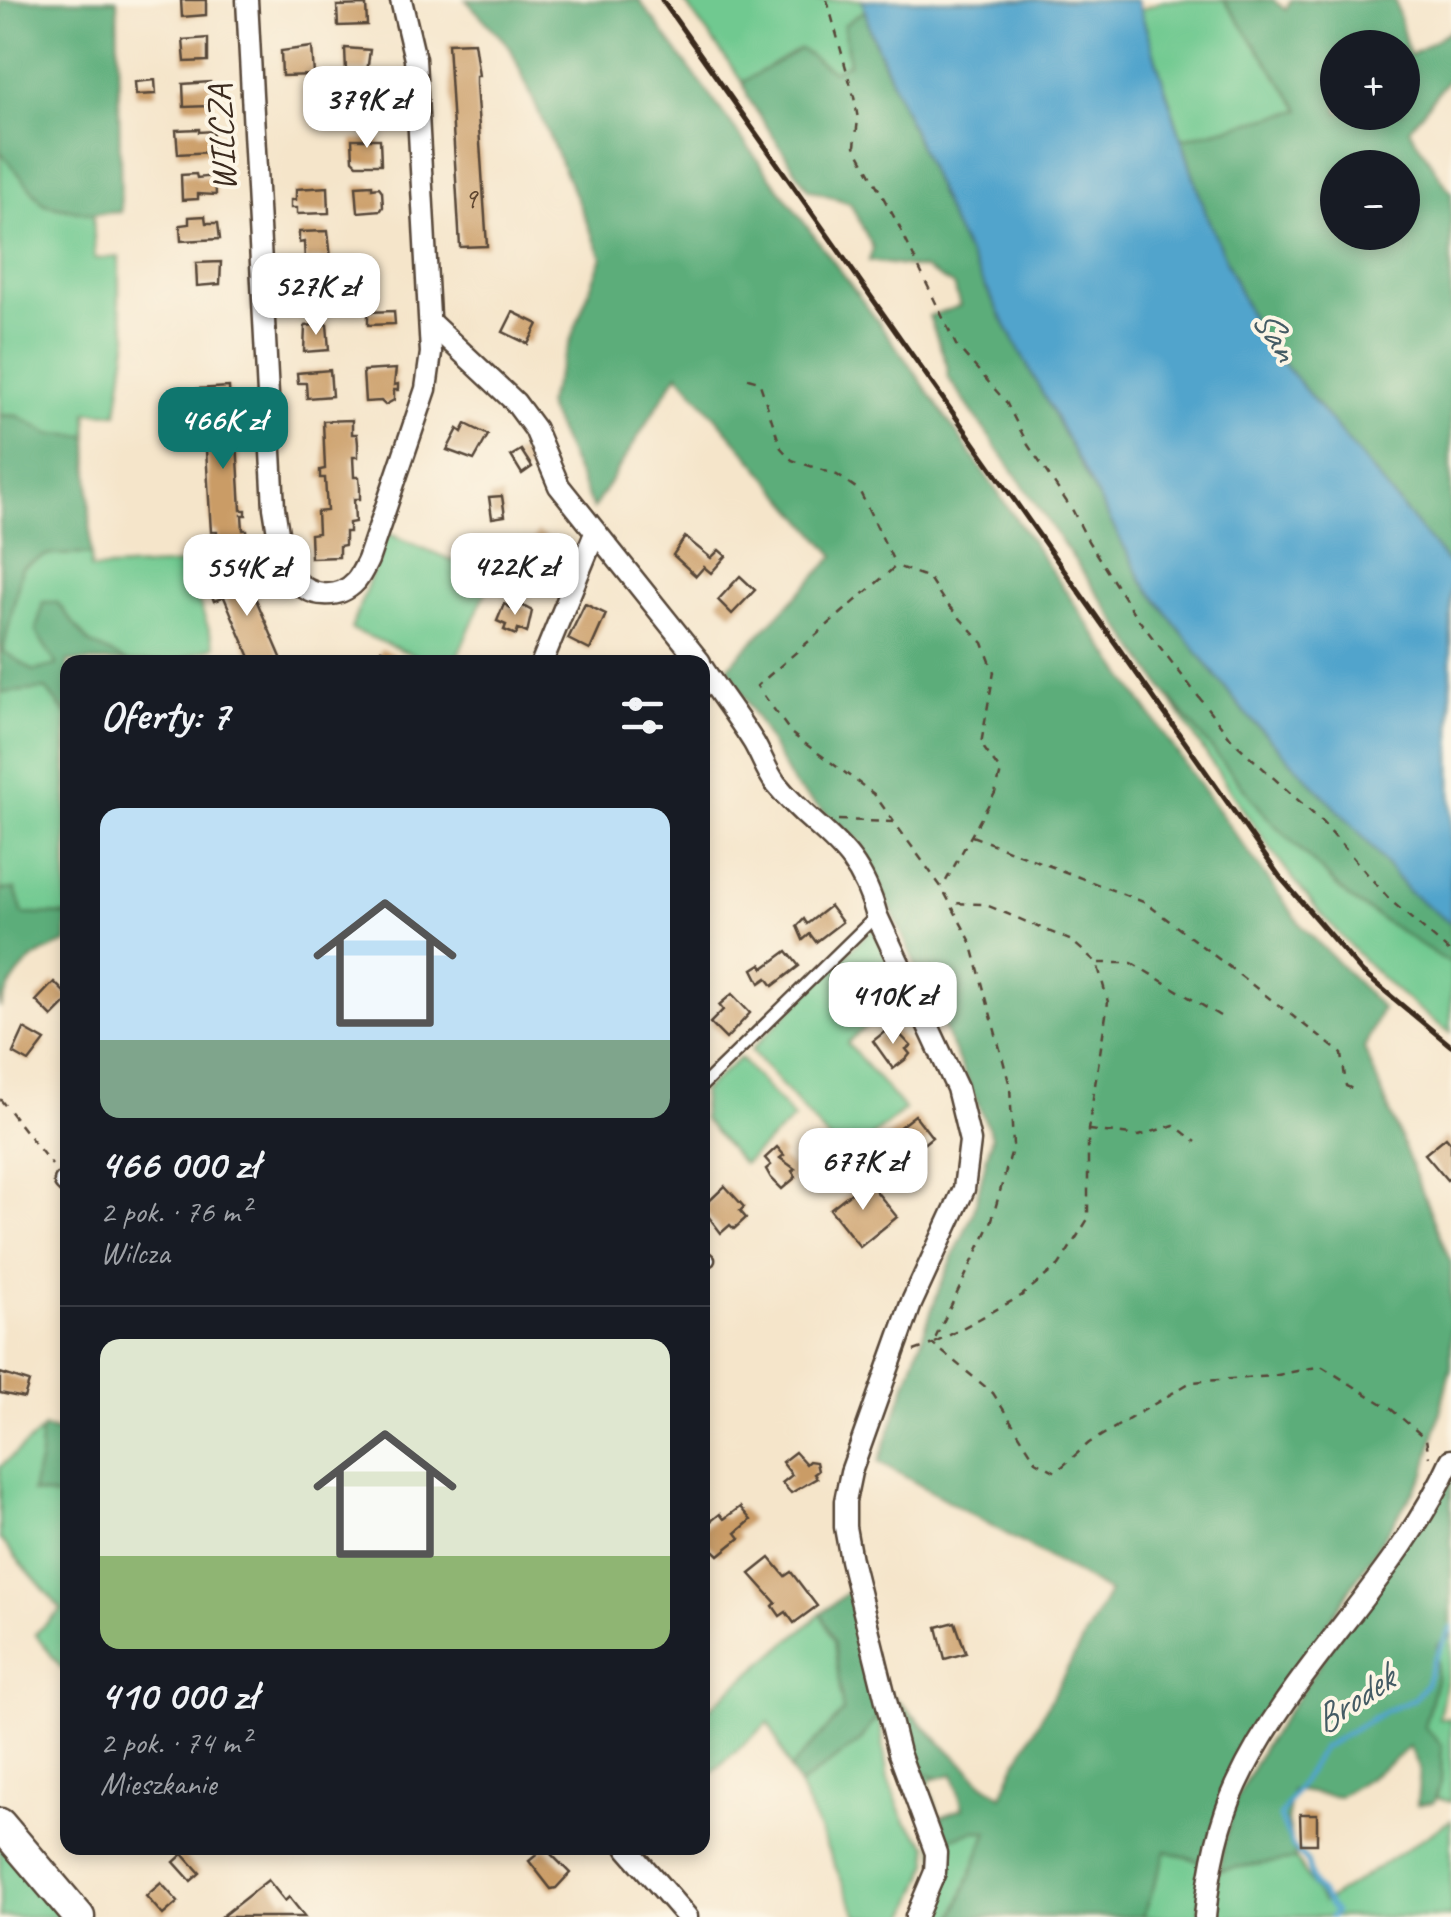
<!DOCTYPE html>
<html lang="pl">
<head>
<meta charset="utf-8">
<style>
  :root { --surface:#171b24; --page:#20242c; --text:#f1f3f6; --muted:#9ea1a6; --line:#363941; --accent:#0f766e }
  body { margin:0; font-family:Caveat,sans-serif; background:var(--page); color:var(--text); height:100vh; display:flex; flex-direction:column; font-size:38px; white-space:nowrap }
  * { box-sizing:border-box; margin:0 }
  p { font-size:32px; color:var(--muted) }
  .icon { flex:none; width:55px; height:55px; fill:none; stroke:currentColor; stroke-width:2; stroke-linecap:round; stroke-linejoin:round }
  .map { position:relative; flex:1; overflow:hidden }
  .drawer { position:absolute; left:60px; top:655px; width:650px; height:1200px; display:flex; flex-direction:column; background:var(--surface); border-radius:20px; box-shadow:0 5px 15px #0003 }
  .drawer>* { flex:none }
  .controls { position:absolute; left:1320px; top:30px; display:grid; gap:20px }
  .controls a { display:grid; place-items:center; width:100px; height:100px; border-radius:50%; background:var(--surface); box-shadow:0 5px 15px #0003; font-size:50px }
  .price { position:absolute; translate:-50% -85px; padding:0 22px; border-radius:20px; background:#fff; color:#222; font-size:32px; line-height:65px; filter:drop-shadow(0 2px 5px #0008) }
  .price::after { content:''; position:absolute; left:50%; top:60px; width:30px; height:22px; margin-left:-15px; background:inherit; clip-path:polygon(0 0,100% 0,50% 100%) }
  .price.active { background:var(--accent); color:#fff }
  ul { padding:0; list-style:none }
  li { display:grid; align-content:center; gap:20px; height:530px; padding:0 40px }
  li+li { border-top:2px solid var(--line) }
  li span { display:grid; place-items:center; height:310px; border-radius:20px; color:#555 }
  li>.icon { margin-inline-start:auto }
  span .icon { width:180px; height:180px; fill:#fffc; stroke-width:1 }
  li b { font-size:42px }
  h2 { display:flex; justify-content:space-between; align-items:center; height:120px; padding:0 40px; font-size:42px }
  .map>svg:first-child { display:block }
</style>
</head>
<body>
<div class="map">
<svg width="1451" height="1917" viewBox="0 0 1451 1917">
  <rect width="100%" height="100%" fill="#fcf5e5"/>
  <filter id="ink" filterUnits="userSpaceOnUse"><feTurbulence type="fractalNoise" baseFrequency=".01" numOctaves="2"/><feDisplacementMap in="SourceGraphic" scale="20" xChannelSelector="R" yChannelSelector="G"/><feConvolveMatrix kernelMatrix="1 2 1 2 8 2 1 2 1" color-interpolation-filters="sRGB"/></filter>
  <filter id="wash" filterUnits="userSpaceOnUse"><feTurbulence type="fractalNoise" baseFrequency=".0048" numOctaves="4" result="noise"/><feDisplacementMap in="SourceGraphic" scale="40" xChannelSelector="R" yChannelSelector="G"/><feGaussianBlur stdDeviation="2.25" result="paint"/><feColorMatrix in="noise" values="0 0 0 0 0 0 0 0 0 0 0 0 0 0 0 0 0 1.4 0 .05"/><feComposite in="paint" operator="in"/></filter>
  <g filter="url(#wash)">
    <rect width="100%" height="100%" fill="#f5e5ca"/>
    <g fill="#6fc990" stroke="#557a57" stroke-width="2.5">
      <polygon points="683,0 862,0 865,10 844,25 849,63 834,72 799,49 743,82"/>
      <polygon points="1164,0 1224,0 1301,110 1182,139 1140,10"/>
      <polygon points="0,151 44,204 93,214 95,259 119,257 119,303 128,336 117,413 87,412 88,436 49,435 18,416 0,415"/>
      <polygon points="387,533 492,577 455,662 430,662 351,629"/>
      <polygon points="91,554 91,569 185,564 215,646 174,662 128,662 89,643 57,603 58,665 34,671 3,652 22,567 47,555"/>
      <polygon points="46,689 67,715 67,915 23,914 0,890 0,693"/>
      <path d="M1167 694 1269 819 1349 898 1451 964V1033C1329 952 1245 814 1167 694Z"/>
      <polygon points="873,927 906,991 847,1043 905,1110 845,1158 751,1050"/>
      <polygon points="740,1058 794,1119 743,1164 703,1119 702,1091"/>
      <polygon points="41,1431 40,1458 32,1492 67,1499 67,1675 35,1634 62,1610 0,1539 0,1467"/>
      <polygon points="821,1614 834,1641 843,1712 790,1769 769,1722 703,1780 703,1713"/>
      <polygon points="1451,1635 1451,1654 1439,1718 1451,1719 1451,1802 1436,1798 1441,1782 1424,1726 1436,1680 1436,1645"/>
      <polygon points="879,1714 888,1780 905,1821 928,1845 929,1863 907,1917 858,1917 799,1786 860,1741"/>
      <polygon points="916,1771 938,1778 928,1781 946,1839 974,1831 988,1831 954,1917 924,1917 940,1872"/>
      <polygon points="1451,1820 1451,1917 1211,1917 1218,1870 1296,1859 1323,1903"/>
      <polygon points="0,1843 63,1917 0,1917"/>
      <polygon points="1166,1851 1203,1862 1199,1917 1143,1917"/>
    </g>
    <g fill="#5bad7a" stroke="#4b6c4c" stroke-width="2.5" fill-rule="evenodd">
      <polygon points="0,0 117,0 121,212 93,214 44,204 0,151"/>
      <polygon points="466,0 639,0 907,361 1193,776 1302,926 1382,1008 1364,1048 1451,1263 1451,1366 1425,1474 1232,1770 1203,1862 1166,1851 1143,1917 954,1917 988,1831 974,1831 946,1840 941,1817 963,1808 953,1774 938,1778 916,1771 895,1698 983,1783 1002,1796 1013,1769 1109,1592 879,1462 939,1289 973,1213 992,1136 861,843 794,786 728,667 835,556 678,373 593,509 546,405 602,257 510,47"/>
      <path d="M1224 0H1273L1286 10 1291 0H1395L1409 56 1451 30V75L1409 129 1451 193V567L1256 330 1205 212 1182 139 1301 110ZM1338 48H1402V112H1338ZM1338 168H1402V232H1338Z"/>
      <polygon points="865,10 871,33 951,222 1143,582 1244,712 1359,832 1408,891 1451,924 1451,964 1349,898 1269,819 1167,694 948,377 947,365 929,316 960,306 954,286 925,269 869,261 873,248 850,203 808,189 748,98 743,82 800,49 833,71 849,63 844,25"/>
      <polygon points="0,415 18,416 50,434 88,436 91,554 47,555 22,567 3,651 34,671 57,665 36,632 43,602 57,602 89,643 128,662 68,662 67,715 46,689 0,693"/>
      <path d="M15 889 23 914 67 915V943C31 954 14 972 0 1008V890Z"/>
      <polygon points="44,1428 67,1434 67,1499 32,1492 40,1458 41,1431"/>
      <path d="M1451 1468V1635L1437 1645 1436 1680 1424 1726 1442 1746 1441 1782 1434 1802 1417 1805 1420 1769 1409 1746C1392 1766 1362 1780 1339 1797L1292 1790 1287 1822 1296 1859 1218 1870 1234 1803 1263 1748Z"/>
      <polygon points="851,1589 879,1714 860,1741 799,1786 790,1769 843,1712 834,1641 821,1614"/>
    </g>
    <polygon fill="#51a4cc" stroke="#466775" stroke-width="2.5" points="862,0 1137,0 1205,212 1256,330 1451,567 1451,924 1408,891 1359,832 1244,712 1143,582 951,222 871,32"/>
    <g fill="none" stroke-linecap="round" stroke-linejoin="round">
      <polyline stroke="#51a4cc" stroke-width="5" points="1331,1917 1335,1912 1314,1885 1307,1862 1293,1847 1280,1817 1322,1748 1385,1711 1413,1700 1426,1684 1433,1661 1451,1628"/>
    </g>
    <g id="blocks">
      <g fill="#ca9c66">
        <polygon points="181,0 206,0 206,15 182,17"/>
        <polygon points="366,5 367,25 338,26 337,6"/>
        <polygon points="208,38 208,61 185,62 183,40"/>
        <polygon points="474,42 479,76 476,76 476,84 487,246 460,247 448,43"/>
        <polygon points="312,47 314,75 282,76 281,51"/>
        <polygon points="345,48 370,50 367,72 346,72"/>
        <polygon points="155,80 156,94 136,95 135,82"/>
        <polygon points="210,82 209,106 184,107 183,84"/>
        <polygon points="376,93 377,119 349,119 349,94"/>
        <polygon points="199,129 199,132 213,131 212,152 178,154 176,130"/>
        <polygon points="352,139 380,139 381,164 357,164 353,160"/>
        <polygon points="196,174 197,178 215,176 216,195 198,194 198,199 182,200 181,175"/>
        <polygon points="372,185 372,188 379,187 382,191 383,207 381,210 358,212 356,186"/>
        <polygon points="328,187 329,213 297,214 297,208 291,208 291,200 296,200 296,189"/>
        <polygon points="205,216 206,223 218,223 220,239 181,241 180,225 189,224 189,217"/>
        <polygon points="328,231 331,259 305,260 304,242 299,243 299,232"/>
        <polygon points="221,262 220,284 197,286 196,263"/>
        <polygon points="325,279 326,304 302,305 303,280"/>
        <polygon points="394,311 395,324 368,325 368,312"/>
        <polygon points="513,312 538,324 528,344 503,332"/>
        <polygon points="327,324 329,350 304,352 305,326"/>
        <polygon points="396,369 394,385 398,384 398,390 394,390 394,400 385,405 381,401 365,402 363,371"/>
        <polygon points="330,370 332,396 307,398 306,383 298,383 297,373"/>
        <polygon points="229,387 230,408 235,407 241,510 246,510 246,515 242,515 243,530 247,530 249,557 219,559 217,532 211,532 204,417 198,417 197,389"/>
        <polygon points="352,420 352,434 357,434 358,444 358,457 353,457 354,477 359,477 360,488 360,499 354,499 355,522 349,523 349,532 345,532 345,545 339,546 339,557 311,558 310,534 318,533 317,512 327,511 325,478 320,478 320,470 325,469 323,421"/>
        <polygon points="466,424 488,435 474,460 447,450 458,429 462,432"/>
        <polygon points="521,450 532,467 522,474 511,456"/>
        <polygon points="502,496 505,516 492,518 489,497"/>
        <polygon points="537,532 546,536 543,541 557,548 548,569 537,563 532,573 520,568"/>
        <polygon points="685,537 711,558 719,550 726,556 711,573 704,567 696,576 673,555"/>
        <polygon points="740,576 755,590 732,614 718,600"/>
        <polygon points="237,577 241,586 249,583 283,662 252,662 224,597 214,601 207,583 220,578"/>
        <polygon points="514,601 532,611 527,633 518,629 516,635 504,630 506,625 497,621 504,604 511,608"/>
        <polygon points="585,604 606,614 590,650 568,639"/>
        <polygon points="381,649 413,662 375,662"/>
        <polygon points="830,906 842,922 816,942 810,934 803,940 797,926 804,919 807,924"/>
        <polygon points="787,951 799,966 773,986 767,978 760,983 753,969 761,964 764,968"/>
        <polygon points="54,982 68,996 68,1001 52,1017 36,1001"/>
        <polygon points="732,994 750,1013 726,1039 710,1023 723,1010 719,1005"/>
        <polygon points="892,1026 911,1046 906,1049 910,1054 906,1059 893,1069 873,1041"/>
        <polygon points="24,1029 45,1041 29,1062 13,1053"/>
        <polygon points="915,1115 932,1137 901,1162 883,1140"/>
        <polygon points="1446,1137 1451,1143 1451,1177 1447,1180 1425,1154"/>
        <polygon points="777,1147 784,1155 780,1158 795,1169 792,1171 796,1177 782,1189 771,1178 766,1169 771,1165 765,1158"/>
        <polygon points="867,1180 897,1217 860,1247 830,1209"/>
        <polygon points="725,1186 744,1207 740,1211 746,1218 734,1229 730,1225 721,1233 702,1208"/>
        <polygon points="0,1373 29,1382 24,1398 0,1393"/>
        <polygon points="795,1452 806,1464 809,1461 816,1462 818,1471 814,1474 817,1478 791,1493 782,1483 792,1475 782,1462"/>
        <polygon points="740,1507 751,1520 736,1533 740,1538 719,1555 703,1540 702,1528 720,1514 724,1519"/>
        <polygon points="770,1558 785,1576 791,1572 817,1606 794,1623 786,1612 780,1616 773,1606 776,1603 750,1574"/>
        <polygon points="955,1622 966,1653 945,1659 937,1627"/>
        <polygon points="1300,1814 1317,1814 1317,1844 1301,1844"/>
        <polygon points="545,1848 570,1873 556,1888 551,1889 529,1861"/>
        <polygon points="183,1854 200,1873 191,1881 174,1862"/>
        <polygon points="268,1880 285,1901 289,1897 305,1917 221,1917"/>
        <polygon points="161,1883 178,1902 163,1915 146,1896"/>
      </g>
    </g>
  </g>
  <g filter="url(#ink)">
    <use href="#blocks" fill-opacity="0" stroke="#574638" stroke-width="2.5"/>
    <g fill="none" stroke-linecap="round" stroke-linejoin="round">
      <defs>
        <g id="service">
          <polyline points="702,1086 876,916"/>
          <polyline points="702,1254 709,1260"/>
        </g>
        <g id="minor">
          <path d="M247 0 274 508C278 530 280 560 294 578 309 598 339 600 356 581 361 575 365 566 368 560L426 389 431 353 415 59 401 0"/>
          <polyline points="432,324 515,402 535,429 559,486 700,662"/>
          <polyline points="542,662 595,533"/>
          <path d="M702 667C719 693 738 717 754 743 762 757 767 772 776 784 819 837 856 840 877 916L957 1088 970 1141 964 1189 911 1304 851 1472 845 1501V1527L851 1560 899 1753 936 1853 935 1872 916 1917"/>
          <polyline points="65,1182 68,1185"/>
          <polyline points="627,1848 687,1917"/>
          <path d="M1205 1917C1209 1873 1218 1824 1237 1784 1292 1666 1397 1580 1451 1460"/>
        </g>
        <polyline id="primary" points="0,1824 79,1917"/>
      </defs>
      <use href="#service" stroke="#574638" stroke-width="15"/>
      <use href="#minor" stroke="#574638" stroke-width="25"/>
      <use href="#primary" stroke="#574638" stroke-width="35"/>
      <g stroke="#574638" stroke-width="2.5" stroke-dasharray="8 8" stroke-linecap="butt">
        <polyline points="827,0 854,97 858,119 855,146 899,226 956,345 1006,402 1028,445 1073,511 1088,541 1135,615 1233,741 1321,821 1390,900 1451,953"/>
        <polyline points="748,378 759,381 781,448 792,460 837,475 859,490 895,564"/>
        <polyline points="838,820 894,822 942,888 971,942 1010,1086 1013,1146 991,1223 933,1343"/>
        <polyline points="894,822 874,794 792,734 757,686 896,566 929,578 944,601 983,643 994,672 981,744 1001,772 995,793 942,888"/>
        <polyline points="972,836 1146,903 1342,1054 1346,1086 1357,1091"/>
        <polyline points="1099,963 1132,963 1220,1016"/>
        <polyline points="0,1099 52,1165"/>
        <polyline points="1089,1130 1139,1136 1174,1125 1196,1142"/>
        <polyline points="935,1343 1021,1296 1059,1265 1088,1219 1088,1130 1108,1002 1097,963 1072,941 984,904 952,903"/>
        <polyline points="914,1351 933,1344 993,1393 1036,1461 1056,1472 1089,1443 1191,1382 1273,1376 1321,1366 1391,1409 1426,1439 1429,1457"/>
      </g>
      <use href="#service" stroke="#fff" stroke-width="10"/>
      <use href="#minor" stroke="#fff" stroke-width="20"/>
      <use href="#primary" stroke="#fff" stroke-width="30"/>
      <polyline stroke="#3b2a1e" stroke-width="5" points="662,0 1280,877 1362,972 1451,1046"/>
    </g>
  </g>
  <g text-anchor="middle" stroke-width="8" stroke-linejoin="round" paint-order="stroke">
    <g font-size="30" fill="#5f4630">
      <text x="470" y="208">9</text>
    </g>
    <g font-size="35" fill="#3b2a1e" stroke="#fcf5e5">
      <text transform="translate(221 138) rotate(-93)" y="12">WILCZA</text>
    </g>
    <g font-size="38" font-style="italic" fill="#445b64" stroke="#fcf5e5">
      <text transform="translate(1276 334) rotate(59)" y="13">San</text>
      <text transform="translate(1353 1699) rotate(-34)" y="13">Brodek</text>
    </g>
  </g>
</svg>
<div class="controls">
<a>+</a>
<a>−</a>
</div>
<b class="price" style="left:367px;top:151px">379K zł</b>
<b class="price" style="left:316px;top:338px">527K zł</b>
<b class="price active" style="left:223px;top:472px">466K zł</b>
<b class="price" style="left:515px;top:618px">422K zł</b>
<b class="price" style="left:247px;top:619px">554K zł</b>
<b class="price" style="left:893px;top:1047px">410K zł</b>
<b class="price" style="left:863px;top:1213px">677K zł</b>
<section class="drawer">
<h2>Oferty: 7<svg class="icon" aria-label="filters" viewBox="0 0 24 24"><path d="M4 7h16M4 17h16"/><circle cx="9" cy="7" r="2"/><circle cx="15" cy="17" r="2"/></svg></h2>
<ul>
<li><span style="background:linear-gradient(#bfe0f5 75%,#7fa58c 0)"><svg class="icon" aria-label="home" viewBox="0 0 24 24"><path d="M3 11l9-7 9 7M6 9v11h12V9"/></svg></span><div><b>466 000 zł</b><p>2 pok. · 76 m²</p><p>Wilcza</p></div></li>
<li><span style="background:linear-gradient(#dfe7d0 70%,#8fb573 0)"><svg class="icon" aria-label="home" viewBox="0 0 24 24"><path d="M3 11l9-7 9 7M6 9v11h12V9"/></svg></span><div><b>410 000 zł</b><p>2 pok. · 74 m²</p><p>Mieszkanie</p></div></li>
</ul>
</section>
</div>
</body>
</html>
